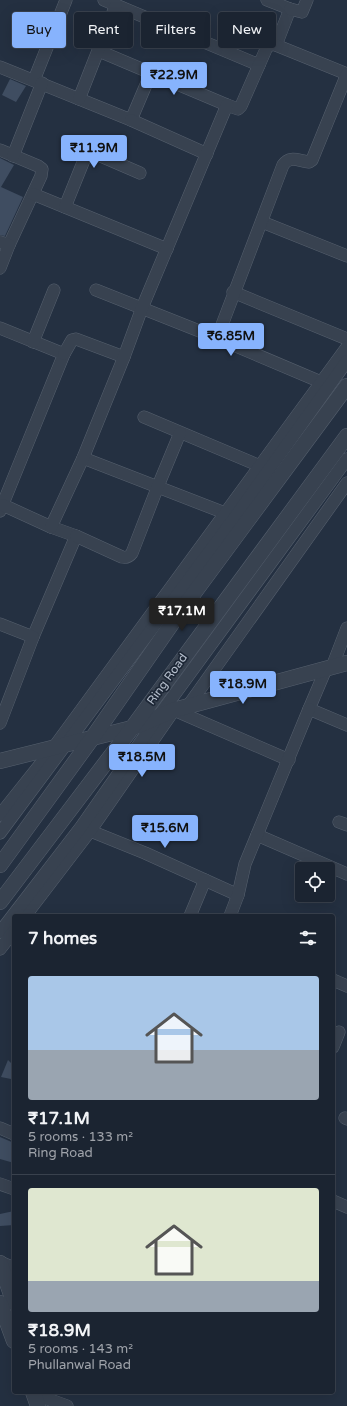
<!DOCTYPE html>
<html lang="en">
<head>
<meta charset="utf-8">
<style>
  :root { --surface:#1b2431; --page:#242c39; --text:#f1f3f6; --muted:#a0a4ab; --line:#39414d; --accent:#87b3fd }
  body { margin:0; font-family:"Varela Round",sans-serif; background:var(--page); color:var(--text); height:100vh; display:flex; flex-direction:column; font-size:15px; white-space:nowrap }
  * { box-sizing:border-box; margin:0 }
  p { font-size:13px; color:var(--muted) }
  .icon { flex:none; width:22px; height:22px; fill:none; stroke:currentColor; stroke-width:2; stroke-linecap:round; stroke-linejoin:round }
  .map { position:relative; flex:1; overflow:hidden }
  .sheet { position:absolute; left:12px; top:914px; width:323px; height:480px; display:flex; flex-direction:column; background:var(--surface); border-radius:4px; box-shadow:0 4px 16px #0002,0 0 0 1px var(--line) }
  .sheet>* { flex:none }
  .top-card { position:absolute; left:12px; top:12px; width:323px; height:36px; display:flex; gap:8px }
  .controls { position:absolute; left:295px; top:862px; display:grid; gap:8px }
  .controls a { display:grid; place-items:center; width:40px; height:40px; border-radius:4px; background:var(--surface); box-shadow:0 4px 16px #0002,0 0 0 1px var(--line); font-size:20px }
  .price { position:absolute; translate:-50% -34px; padding:0 9px; border-radius:4px; background:var(--accent); color:#111; font-size:13px; line-height:26px; filter:drop-shadow(0 1px 2px #0008) }
  .price::after { content:''; position:absolute; left:50%; top:24px; width:12px; height:9px; margin-left:-6px; background:inherit; clip-path:polygon(0 0,100% 0,50% 100%) }
  .price.active { background:#222; color:#fff }
  ul { padding:0; list-style:none }
  li { display:grid; align-content:center; gap:8px; height:212px; padding:0 16px }
  li+li { border-top:1px solid var(--line) }
  li span { display:grid; place-items:center; height:124px; border-radius:4px; color:#555 }
  li>.icon { margin-inline-start:auto }
  span .icon { width:72px; height:72px; fill:#fffc; stroke-width:1 }
  li b { font-size:17px }
  h2 { display:flex; justify-content:space-between; align-items:center; height:48px; padding:0 16px; font-size:17px }
  .pill { padding:0 14px; border-radius:4px; background:var(--surface); box-shadow:0 4px 16px #0002,0 0 0 1px var(--line); font-size:14px; line-height:36px }
  .pill.active { background:var(--accent); color:#111 }
  .map>svg:first-child { display:block }
</style>
</head>
<body>
<div class="map">
<svg width="347" height="1406" viewBox="0 0 347 1406">
  <rect width="100%" height="100%" fill="#243041"/>
  <g fill="#3f4d61">
    <polygon points="10,79 26,86 16,102 2,95"/>
    <polygon points="0,158 14,165 1,187 23,197 5,236 0,235"/>
    <polygon points="8,1060 14,1066 11,1079 1,1077"/>
    <polygon points="0,1137 14,1143 14,1163 0,1159"/>
    <polygon points="14,1211 14,1225 0,1226 0,1214"/>
  </g>
  <g fill="none" stroke-linecap="round" stroke-linejoin="round">
    <defs>
      <g id="minor">
        <polyline points="104,0 259,65"/>
        <polyline points="267,0 290,9 276,45"/>
        <polyline points="290,9 302,12 307,0"/>
        <polyline points="99,51 151,73"/>
        <polyline points="0,67 131,120 151,73 227,105 238,109 241,106 267,47 273,44 347,74"/>
        <polyline points="34,80 66,0"/>
        <polyline points="79,99 116,5"/>
        <polyline points="131,120 207,154"/>
        <polyline points="0,150 38,166 42,169 41,176 9,245"/>
        <polyline points="13,156 42,83"/>
        <polyline points="33,194 167,249"/>
        <path d="M65 207 84 160C87 155 90 154 96 154L140 173"/>
        <polyline points="262,222 347,256"/>
        <polyline points="0,242 9,245 0,268"/>
        <polyline points="96,290 217,338 328,385"/>
        <polyline points="233,292 347,339"/>
        <polyline points="0,328 64,354 0,511"/>
        <path d="M217 338 283 165C290 155 299 161 309 162L312 160 347 74"/>
        <polyline points="33,342 54,290"/>
        <polyline points="64,354 72,340 76,339 124,357"/>
        <polyline points="144,417 260,466"/>
        <polyline points="83,458 225,513"/>
        <polyline points="3,505 51,527 76,536 33,637"/>
        <polyline points="51,527 83,458 124,357 142,308 227,105"/>
        <path d="M76 536 122 557C127 558 129 557 132 553L158 486 180 433"/>
        <polyline points="0,624 33,637 0,723"/>
        <polyline points="332,667 347,628"/>
        <polyline points="326,669 309,709 347,725"/>
        <polyline points="188,706 347,483"/>
        <polyline points="0,815 54,747 347,347"/>
        <polyline points="339,822 347,825"/>
        <polyline points="83,828 145,853 238,895"/>
        <polyline points="0,833 232,521 347,361"/>
        <polyline points="257,835 347,874"/>
        <polyline points="25,916 90,831 174,710 289,760"/>
        <polyline points="190,916 205,880"/>
        <polyline points="230,916 238,895 245,864 309,709"/>
        <polyline points="0,932 81,827 158,717 347,459"/>
        <polyline points="0,949 14,931"/>
        <polyline points="333,980 347,986"/>
        <polyline points="333,1047 339,1032"/>
        <polyline points="345,1118 347,1119"/>
        <polyline points="0,1128 14,1134"/>
        <polyline points="0,1184 14,1189"/>
        <polyline points="333,1201 347,1207"/>
        <polyline points="0,1262 14,1268"/>
        <polyline points="45,1398 67,1406"/>
      </g>
      <g id="tertiary">
        <polyline points="0,761 132,728 174,710 347,663"/>
        <polyline points="0,865 93,737 180,612 347,386"/>
        <polyline points="0,902 132,728 347,436"/>
        <polyline points="0,1263 14,1303"/>
        <polyline points="0,1303 14,1341"/>
        <polyline points="33,1392 38,1406"/>
      </g>
    </defs>
    <use href="#minor" stroke="#56606e" stroke-width="13"/>
    <use href="#tertiary" stroke="#56606e" stroke-width="16"/>
    <use href="#minor" stroke="#384250" stroke-width="12"/>
    <use href="#tertiary" stroke="#384250" stroke-width="15"/>
  </g>
  <g text-anchor="middle" stroke-width="3.5" stroke-linejoin="round" paint-order="stroke">
    <g font-size="12" fill="#b4bdcb" stroke="#1d2736">
      <text transform="translate(167 679) rotate(-54)" y="4">Ring Road</text>
    </g>
  </g>
</svg>
<div class="controls">
<a><svg class="icon" aria-label="locate" viewBox="0 0 24 24"><circle cx="12" cy="12" r="6"/><path d="M12 2v4M12 18v4M2 12h4M18 12h4"/></svg></a>
</div>
<b class="price" style="left:174px;top:96px">₹22.9M</b>
<b class="price" style="left:94px;top:169px">₹11.9M</b>
<b class="price" style="left:231px;top:357px">₹6.85M</b>
<b class="price active" style="left:182px;top:632px">₹17.1M</b>
<b class="price" style="left:243px;top:705px">₹18.9M</b>
<b class="price" style="left:142px;top:778px">₹18.5M</b>
<b class="price" style="left:165px;top:849px">₹15.6M</b>
<div class="top-card">
<a class="pill active">Buy</a>
<a class="pill">Rent</a>
<a class="pill">Filters</a>
<a class="pill">New</a>
</div>
<section class="sheet">
<h2>7 homes<svg class="icon" aria-label="filters" viewBox="0 0 24 24"><path d="M4 7h16M4 17h16"/><circle cx="9" cy="7" r="2"/><circle cx="15" cy="17" r="2"/></svg></h2>
<ul>
<li><span style="background:linear-gradient(#a9c7e8 60%,#9aa5b1 0)"><svg class="icon" aria-label="home" viewBox="0 0 24 24"><path d="M3 11l9-7 9 7M6 9v11h12V9"/></svg></span><div><b>₹17.1M</b><p>5 rooms · 133 m²</p><p>Ring Road</p></div></li>
<li><span style="background:linear-gradient(#dfe7d0 75%,#9aa5b1 0)"><svg class="icon" aria-label="home" viewBox="0 0 24 24"><path d="M3 11l9-7 9 7M6 9v11h12V9"/></svg></span><div><b>₹18.9M</b><p>5 rooms · 143 m²</p><p>Phullanwal Road</p></div></li>
</ul>
</section>
</div>
</body>
</html>
